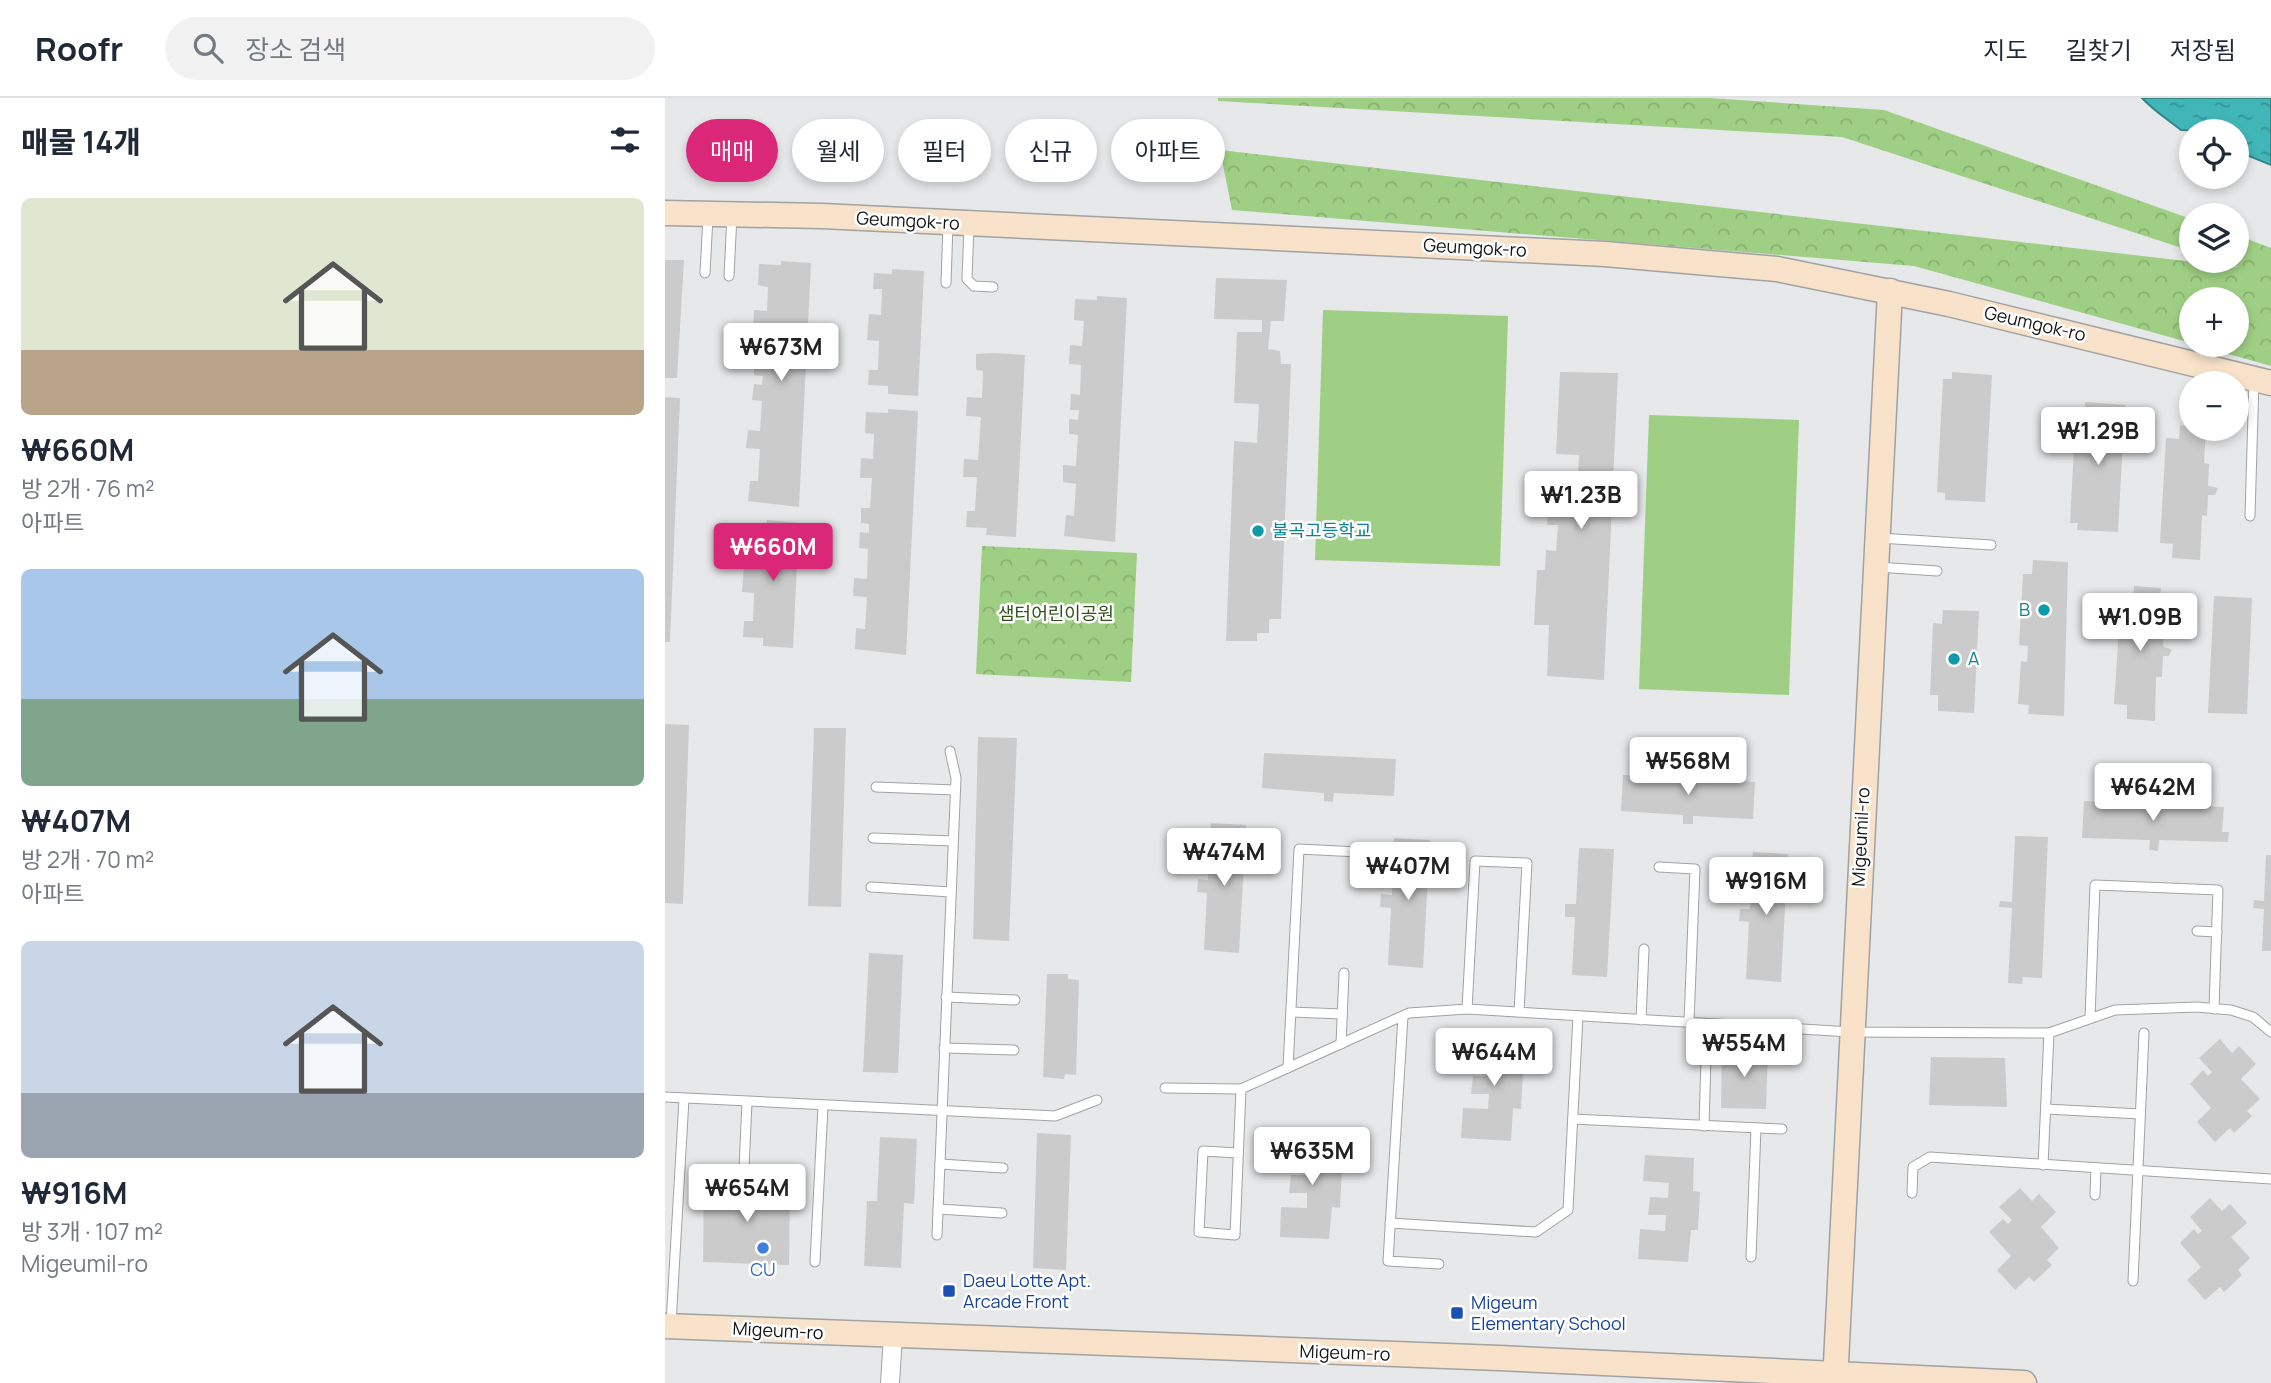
<!DOCTYPE html>
<html lang="ko">
<head>
<meta charset="utf-8">
<style>
  :root { --surface:#fff; --page:#f2f2f3; --text:#1f2937; --muted:#747a83; --line:#e0e1e3; --accent:#db2777 }
  body { margin:0; font-family:Manrope,"Noto Sans KR",sans-serif; background:var(--page); color:var(--text); height:100vh; display:flex; flex-direction:column; font-size:26px; white-space:nowrap }
  * { box-sizing:border-box; margin:0 }
  p { font-size:23px; color:var(--muted) }
  .icon { flex:none; width:38px; height:38px; fill:none; stroke:currentColor; stroke-width:2; stroke-linecap:round; stroke-linejoin:round }
  .map { position:relative; flex:1; overflow:hidden }
  .side { display:flex; flex-direction:column; background:var(--surface); width:665px }
  .side>* { flex:none }
  .top-card { position:absolute; left:21px; top:21px; width:665px; height:63px; display:flex; gap:14px }
  .buttons { position:absolute; left:1514px; top:21px; display:grid; gap:14px }
  .buttons a { display:grid; place-items:center; width:70px; height:70px; border-radius:50%; background:var(--surface); box-shadow:0 4px 10px #0003; font-size:35px }
  .price { position:absolute; translate:-50% -60px; padding:0 16px; border-radius:7px; background:#fff; color:#222; font-size:23px; line-height:46px; filter:drop-shadow(0 2px 4px #0008) }
  .price::after { content:''; position:absolute; left:50%; top:42px; width:21px; height:16px; margin-left:-10px; background:inherit; clip-path:polygon(0 0,100% 0,50% 100%) }
  .price.selected { background:var(--accent); color:#fff }
  ul { padding:0; list-style:none }
  li { display:grid; align-content:center; gap:14px; height:371px; padding:0 21px }
  li span { display:grid; place-items:center; height:217px; border-radius:10px; color:#555 }
  li>.icon { margin-inline-start:auto }
  span .icon { width:126px; height:126px; fill:#fffc; stroke-width:1 }
  li b { font-size:30px }
  h2 { display:flex; justify-content:space-between; align-items:center; height:84px; padding:0 21px; font-size:30px }
  .chip { padding:0 24px; border-radius:32px; background:var(--surface); box-shadow:0 4px 10px #0003; font-size:24px; line-height:63px }
  .chip.selected { background:var(--accent); color:#fff }
  header { display:flex; align-items:center; gap:42px; box-sizing:border-box; height:98px; padding:0 35px; background:var(--surface); border-bottom:2px solid var(--line) }
  header strong { font-size:33px }
  nav { display:flex; gap:38px; margin-inline-start:auto; font-size:24px }
  .search { width:490px; height:63px; background:var(--page); display:flex; align-items:center; gap:18px; box-sizing:border-box; padding:0 24px; border-radius:38px; color:var(--muted); font-size:26px }
  main { display:flex; flex:1; min-height:0 }
  .map>svg:first-child { display:block }
</style>
</head>
<body>
<header>
<strong>Roofr</strong>
<div class="search"><svg class="icon" aria-label="search" viewBox="0 0 24 24"><circle cx="10" cy="10" r="6"/><path d="M15 15l6 6"/></svg>장소 검색</div>
<nav><a>지도</a><a>길찾기</a><a>저장됨</a></nav>
</header>
<main>
<section class="side">
<h2>매물 14개<svg class="icon" aria-label="filters" viewBox="0 0 24 24"><path d="M4 7h16M4 17h16"/><circle cx="9" cy="7" r="2"/><circle cx="15" cy="17" r="2"/></svg></h2>
<ul>
<li><span style="background:linear-gradient(#dfe7d0 70%,#b9a48a 0)"><svg class="icon" aria-label="home" viewBox="0 0 24 24"><path d="M3 11l9-7 9 7M6 9v11h12V9"/></svg></span><div><b>₩660M</b><p>방 2개 · 76 m²</p><p>아파트</p></div></li>
<li><span style="background:linear-gradient(#a9c7e8 60%,#7fa58c 0)"><svg class="icon" aria-label="home" viewBox="0 0 24 24"><path d="M3 11l9-7 9 7M6 9v11h12V9"/></svg></span><div><b>₩407M</b><p>방 2개 · 70 m²</p><p>아파트</p></div></li>
<li><span style="background:linear-gradient(#c9d6e8 70%,#9aa5b1 0)"><svg class="icon" aria-label="home" viewBox="0 0 24 24"><path d="M3 11l9-7 9 7M6 9v11h12V9"/></svg></span><div><b>₩916M</b><p>방 3개 · 107 m²</p><p>Migeumil-ro</p></div></li>
</ul>
</section>
<div class="map">
<svg width="1606" height="1285" viewBox="0 0 1606 1285">
  <defs>
    <pattern id="park-crowns" width="20" height="18" patternUnits="userSpaceOnUse" patternTransform="scale(1.75)"><rect width="20" height="18" fill="#9fcf84"/><path d="M2 6a3 3 0 1 1 6 0M12 15a3 3 0 1 1 6 0" fill="none" stroke="#88b171"/></pattern>
    <pattern id="water-ripples" width="26" height="14" patternUnits="userSpaceOnUse" patternTransform="scale(1.75)"><rect width="26" height="14" fill="#40b6b9"/><path d="M2 4q2-2 4 0t4 0M15 11q2-2 4 0t4 0" fill="none" stroke="#349395"/></pattern>
  </defs>
  <rect width="100%" height="100%" fill="#e7e8e9"/>
  <g fill="url(#park-crowns)">
    <polygon points="553,0 1045,0 1219,12 1526,121 1526,153 1177,39 553,3"/>
    <polygon points="555,52 1573,169 1557,163 1572,163 1572,137 1606,150 1606,268 1531,247 1572,247 1572,201 1526,201 1526,245 1249,168 567,112"/>
    <polygon points="317,448 472,455 466,584 311,576"/>
  </g>
  <g fill="#9fcf84">
    <polygon points="658,212 843,218 835,468 650,462"/>
    <polygon points="984,317 1134,322 1124,597 974,591"/>
  </g>
  <path fill="url(#water-ripples)" stroke="#338688" stroke-width="2" d="M1477 0H1606V67L1572 53V33L1516 32C1502 21 1488 12 1477 0Z"/>
  <g fill="#cccbcc">
    <polygon points="0,162 19,162 12,280 0,280"/>
    <polygon points="116,163 146,165 134,409 83,403 85,383 93,383 95,351 81,350 83,332 95,333 97,303 87,302 89,286 97,287 98,278 89,277 89,262 98,262 100,233 88,232 89,212 102,213 103,189 93,187 94,166 116,167"/>
    <polygon points="227,171 259,173 253,298 223,296 223,288 203,287 204,272 213,272 214,243 202,242 204,216 216,217 217,191 208,191 209,175 227,176"/>
    <polygon points="551,180 622,182 619,223 606,223 603,251 615,253 616,266 626,266 616,521 604,521 604,535 592,535 592,543 561,543 569,343 592,345 594,306 569,305 572,234 597,234 597,222 549,221"/>
    <polygon points="432,198 462,200 450,444 399,438 401,417 409,418 411,386 398,384 398,367 411,368 413,337 404,336 404,321 413,322 414,312 405,312 406,296 415,297 416,267 404,266 405,247 417,248 419,223 409,222 410,201 432,202"/>
    <polygon points="329,255 360,257 351,439 321,437 322,430 301,429 302,413 310,413 312,379 298,379 299,361 313,362 316,319 301,318 302,299 317,300 318,273 311,272 311,256"/>
    <polygon points="895,274 953,275 939,582 882,578 884,527 869,527 872,472 880,472 881,452 891,453 893,427 882,427 885,394 912,395 914,357 891,356"/>
    <polygon points="1287,274 1327,277 1320,404 1280,402 1280,395 1272,394 1278,281 1287,281"/>
    <polygon points="0,299 15,300 5,544 0,544"/>
    <polygon points="1420,304 1460,307 1453,434 1412,432 1413,425 1405,425 1411,311 1420,311"/>
    <polygon points="223,311 253,313 241,557 190,551 191,530 200,531 202,499 188,498 189,480 202,481 203,451 194,450 195,434 204,435 204,426 196,425 196,410 205,410 207,380 195,380 196,360 208,361 209,336 200,335 201,314 223,315"/>
    <polygon points="1515,327 1541,331 1539,365 1544,366 1543,388 1553,390 1550,397 1543,397 1542,418 1537,417 1535,462 1507,460 1508,446 1495,445 1501,340 1514,341"/>
    <polygon points="102,422 134,425 128,550 98,548 98,540 78,539 79,523 88,523 89,495 77,494 79,468 91,469 92,443 83,443 84,427 101,428"/>
    <polygon points="1368,462 1403,464 1399,618 1363,616 1364,607 1353,606 1356,563 1362,564 1363,548 1354,547 1358,476 1367,476"/>
    <polygon points="1469,488 1496,490 1494,526 1499,527 1498,549 1507,551 1504,558 1498,558 1497,579 1491,579 1490,623 1462,621 1462,607 1449,606 1456,501 1468,502"/>
    <polygon points="1549,498 1587,500 1582,616 1543,615"/>
    <polygon points="1278,512 1314,513 1309,615 1273,613 1273,597 1265,597 1268,525 1277,526"/>
    <polygon points="0,626 24,627 18,806 0,805"/>
    <polygon points="149,630 181,630 176,809 143,808"/>
    <polygon points="313,639 352,640 344,843 308,841"/>
    <polygon points="599,655 731,661 729,698 669,695 668,704 659,703 659,695 597,690"/>
    <polygon points="958,677 1090,684 1088,721 1028,718 1028,726 1018,726 1018,717 956,713"/>
    <polygon points="1419,703 1559,709 1557,734 1564,734 1563,744 1494,742 1493,753 1484,752 1485,742 1417,740"/>
    <polygon points="546,725 581,727 574,855 539,852 542,795 532,794 533,781 543,782"/>
    <polygon points="1350,738 1383,739 1377,880 1358,879 1357,886 1343,885 1347,810 1334,809 1335,803 1347,804"/>
    <polygon points="729,740 765,742 758,870 723,867 726,810 715,809 716,796 727,797"/>
    <polygon points="914,750 949,751 942,879 907,877 910,819 900,819 900,806 911,806"/>
    <polygon points="1088,754 1123,756 1116,884 1081,881 1084,824 1074,823 1075,811 1085,811"/>
    <polygon points="1601,757 1606,757 1606,853 1597,853 1599,811 1588,810 1589,802 1599,803"/>
    <polygon points="204,855 238,857 233,975 198,974"/>
    <polygon points="382,876 403,876 403,881 414,882 411,977 400,976 399,981 378,979"/>
    <polygon points="803,936 852,938 851,972 858,973 856,1011 848,1010 846,1043 796,1040 798,1010 823,1011 824,996 806,996 808,978 826,978 827,964 801,962"/>
    <polygon points="1555,941 1567,955 1574,948 1591,966 1576,981 1595,1001 1582,1013 1587,1018 1569,1035 1565,1030 1550,1044 1532,1024 1546,1010 1525,986 1538,972 1543,978 1547,974 1534,960"/>
    <polygon points="1057,951 1103,952 1101,1011 1056,1010"/>
    <polygon points="1266,959 1340,960 1342,1009 1264,1007"/>
    <polygon points="372,1035 406,1037 401,1172 368,1170"/>
    <polygon points="621,1035 671,1037 669,1071 677,1071 675,1110 667,1109 664,1141 615,1139 616,1109 642,1110 642,1095 624,1095 626,1077 644,1077 645,1062 619,1061"/>
    <polygon points="215,1039 252,1041 249,1106 239,1105 236,1170 199,1168 202,1103 212,1103"/>
    <polygon points="980,1057 1029,1060 1028,1093 1035,1094 1033,1132 1026,1132 1023,1164 973,1161 975,1131 1000,1133 1001,1117 983,1117 985,1099 1003,1100 1004,1085 978,1083"/>
    <polygon points="39,1085 125,1087 124,1167 38,1164"/>
    <polygon points="1355,1090 1367,1103 1374,1096 1391,1114 1376,1129 1394,1150 1382,1162 1387,1167 1369,1184 1364,1179 1350,1192 1332,1172 1346,1158 1324,1134 1338,1121 1343,1126 1347,1122 1334,1109"/>
    <polygon points="1545,1100 1557,1113 1565,1106 1582,1125 1566,1139 1585,1160 1573,1172 1577,1177 1559,1194 1555,1189 1540,1202 1522,1182 1536,1169 1515,1145 1529,1131 1533,1136 1537,1133 1525,1119"/>
  </g>
  <g fill="none" stroke-linecap="round" stroke-linejoin="round">
    <defs>
      <g id="lane">
        <polyline points="304,127 302,181 309,188 328,189"/>
        <polyline points="40,175 43,119"/>
        <polyline points="64,178 67,117"/>
        <polyline points="281,185 283,126"/>
        <polyline points="1585,418 1589,282"/>
        <polyline points="1214,440 1326,447"/>
        <polyline points="1212,469 1272,473"/>
        <polyline points="211,689 290,692"/>
        <polyline points="208,740 288,743"/>
        <polyline points="994,769 1030,771 1024,924"/>
        <polyline points="206,789 286,794"/>
        <polyline points="1532,833 1552,834"/>
        <polyline points="281,899 350,902"/>
        <polyline points="802,911 810,763 862,765 854,914"/>
        <polyline points="626,914 677,916"/>
        <polyline points="738,918 723,1163 774,1166"/>
        <polyline points="1425,919 1430,787 1553,792 1549,911"/>
        <polyline points="976,922 979,851"/>
        <polyline points="676,946 679,875"/>
        <polyline points="279,950 349,952"/>
        <polyline points="623,970 634,751 693,754"/>
        <polyline points="500,990 576,991 744,915 802,911 1186,934 1384,935 1450,912 1532,909 1566,912 1588,919 1606,934"/>
        <polyline points="0,999 390,1018 432,1002"/>
        <polyline points="1381,1011 1475,1016"/>
        <polyline points="908,1021 1117,1031"/>
        <polyline points="1039,1028 1042,926"/>
        <polyline points="573,1055 538,1053 534,1134 570,1137 576,991"/>
        <polyline points="275,1066 338,1070"/>
        <polyline points="1378,1067 1384,935"/>
        <polyline points="79,1070 82,1004"/>
        <polyline points="1247,1095 1248,1069 1265,1059 1606,1081"/>
        <polyline points="1430,1097 1431,1070"/>
        <polyline points="273,1111 337,1115"/>
        <polyline points="725,1125 871,1134 903,1112 913,918"/>
        <polyline points="272,1137 291,680 285,653"/>
        <polyline points="1086,1159 1091,1030"/>
        <polyline points="150,1164 158,1008"/>
        <polyline points="1468,1183 1479,935"/>
        <polyline points="6,1226 19,1001"/>
      </g>
      <polyline id="street" points="225,1285 228,1238"/>
      <g id="secondary">
        <polyline points="0,115 157,118 940,156 1112,171 1284,206 1606,285"/>
        <polyline points="0,1228 834,1260 1359,1285"/>
        <polyline points="1170,1285 1225,193"/>
      </g>
    </defs>
    <use href="#lane" stroke="#a1a2a4" stroke-width="11"/>
    <use href="#street" stroke="#a1a2a4" stroke-width="20"/>
    <use href="#secondary" stroke="#a1a2a4" stroke-width="27"/>
    <use href="#lane" stroke="#fff" stroke-width="9"/>
    <use href="#street" stroke="#fff" stroke-width="18"/>
    <use href="#secondary" stroke="#f9e2ca" stroke-width="24"/>
  </g>
  <g fill="#0f9aa8" stroke="#fff" stroke-width="2.5">
    <circle cx="593" cy="433" r="7"/>
    <circle cx="1379" cy="512" r="7"/>
    <circle cx="1289" cy="561" r="7"/>
  </g>
  <circle fill="#3f7fe0" stroke="#fff" stroke-width="2.5" cx="98" cy="1150" r="7"/>
  <g fill="#1a4fb4" stroke="#fff" stroke-width="2.5">
    <rect x="277" y="1186" width="14" height="14" rx="3.5"/>
    <rect x="785" y="1208" width="14" height="14" rx="3.5"/>
  </g>
  <g text-anchor="middle" stroke-width="5" stroke-linejoin="round" paint-order="stroke">
    <g font-size="18" fill="#141515" stroke="#fff">
      <text transform="translate(243 123) rotate(3)" y="6">Geumgok-ro</text>
      <text transform="translate(810 150) rotate(3)" y="6">Geumgok-ro</text>
      <text transform="translate(1370 226) rotate(13)" y="6">Geumgok-ro</text>
      <text transform="translate(1196 739) rotate(-87)" y="6">Migeumil-ro</text>
      <text transform="translate(113 1233) rotate(3)" y="6">Migeum-ro</text>
      <text transform="translate(680 1255) rotate(2)" y="6">Migeum-ro</text>
    </g>
    <g font-size="18" fill="#0d838f" stroke="#fff" text-anchor="start">
      <text x="607" y="439">불곡고등학교</text>
      <text x="1365" y="518" text-anchor="end">B</text>
      <text x="1303" y="567">A</text>
    </g>
    <g font-size="18" fill="#315319" stroke="#fff">
      <text x="391" y="522">샘터어린이공원</text>
    </g>
    <g font-size="18" fill="#366cbe" stroke="#fff">
      <text x="98" y="1178">CU</text>
    </g>
    <g font-size="18" fill="#164399" stroke="#fff" text-anchor="start">
      <text x="298" y="1189">Daeu Lotte Apt.<tspan x="298" dy="21">Arcade Front</tspan></text>
      <text x="806" y="1211">Migeum<tspan x="806" dy="21">Elementary School</tspan></text>
    </g>
  </g>
</svg>
<div class="buttons">
<a><svg class="icon" aria-label="locate" viewBox="0 0 24 24"><circle cx="12" cy="12" r="6"/><path d="M12 2v4M12 18v4M2 12h4M18 12h4"/></svg></a>
<a><svg class="icon" aria-label="layers" viewBox="0 0 24 24"><path d="M12 4l9 5-9 5-9-5zM3 14l9 5 9-5"/></svg></a>
<a>+</a>
<a>−</a>
</div>
<b class="price" style="left:116px;top:285px">₩673M</b>
<b class="price" style="left:1433px;top:369px">₩1.29B</b>
<b class="price" style="left:916px;top:433px">₩1.23B</b>
<b class="price selected" style="left:108px;top:485px">₩660M</b>
<b class="price" style="left:1475px;top:555px">₩1.09B</b>
<b class="price" style="left:1023px;top:699px">₩568M</b>
<b class="price" style="left:1488px;top:725px">₩642M</b>
<b class="price" style="left:559px;top:790px">₩474M</b>
<b class="price" style="left:743px;top:804px">₩407M</b>
<b class="price" style="left:1101px;top:819px">₩916M</b>
<b class="price" style="left:1079px;top:981px">₩554M</b>
<b class="price" style="left:829px;top:990px">₩644M</b>
<b class="price" style="left:647px;top:1089px">₩635M</b>
<b class="price" style="left:82px;top:1126px">₩654M</b>
<div class="top-card">
<a class="chip selected">매매</a>
<a class="chip">월세</a>
<a class="chip">필터</a>
<a class="chip">신규</a>
<a class="chip">아파트</a>
</div>
</div>
</main>
</body>
</html>
